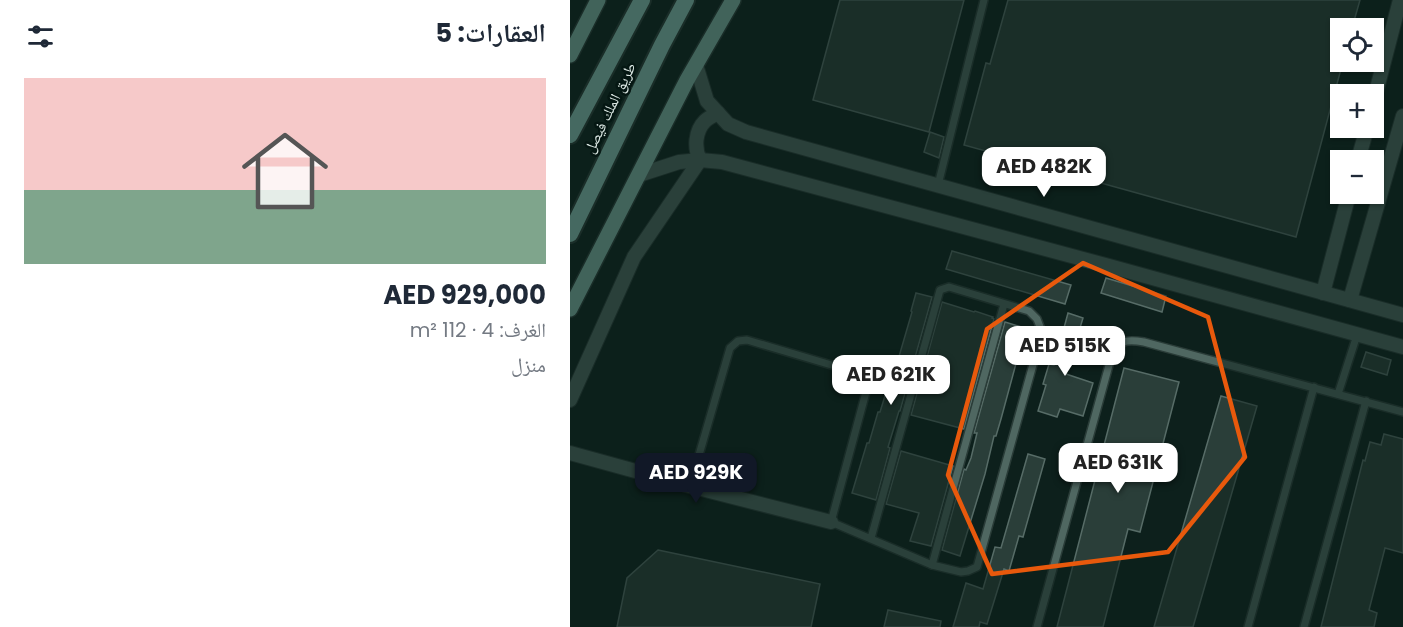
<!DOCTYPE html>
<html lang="ar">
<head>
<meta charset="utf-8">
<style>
  :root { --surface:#fff; --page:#f6f6f7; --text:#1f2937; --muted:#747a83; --line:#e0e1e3; --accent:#111827 }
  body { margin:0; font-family:Poppins,"Noto Naskh Arabic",sans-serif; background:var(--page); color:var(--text); direction:rtl; height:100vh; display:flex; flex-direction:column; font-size:22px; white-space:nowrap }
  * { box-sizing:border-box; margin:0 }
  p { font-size:20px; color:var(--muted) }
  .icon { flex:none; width:33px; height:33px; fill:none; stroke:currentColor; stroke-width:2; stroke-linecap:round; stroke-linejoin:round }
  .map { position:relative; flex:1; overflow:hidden; direction:ltr }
  .details { display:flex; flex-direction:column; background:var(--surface); width:570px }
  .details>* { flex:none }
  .fabs { position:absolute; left:760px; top:18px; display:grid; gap:12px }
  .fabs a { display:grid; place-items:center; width:54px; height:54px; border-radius:0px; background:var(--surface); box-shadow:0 2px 4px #0004; font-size:30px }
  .price { position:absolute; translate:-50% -51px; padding:0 14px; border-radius:12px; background:#fff; color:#222; font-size:20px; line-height:39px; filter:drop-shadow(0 2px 3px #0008) }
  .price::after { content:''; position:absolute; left:50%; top:36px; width:18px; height:14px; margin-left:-9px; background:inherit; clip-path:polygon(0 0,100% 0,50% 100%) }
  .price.selected { background:var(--accent); color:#fff }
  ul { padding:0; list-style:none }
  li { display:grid; align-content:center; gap:12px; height:318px; padding:0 24px }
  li+li { border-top:2px solid var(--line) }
  li span { display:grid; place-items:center; height:186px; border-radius:0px; color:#555 }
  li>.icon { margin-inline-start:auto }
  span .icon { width:108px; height:108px; fill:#fffc; stroke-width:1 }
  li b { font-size:26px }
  h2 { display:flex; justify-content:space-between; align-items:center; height:72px; padding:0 24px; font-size:26px }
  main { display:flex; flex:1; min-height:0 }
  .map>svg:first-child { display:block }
</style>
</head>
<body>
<main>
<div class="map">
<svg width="833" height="627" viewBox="0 0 833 627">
  <rect width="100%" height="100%" fill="#0d201c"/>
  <g fill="#2a3e39" stroke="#576c67" stroke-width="1.5">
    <polygon points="270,0 394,0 359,132 243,100"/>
    <polygon points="438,0 790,0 782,28 771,28 771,69 726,237 394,145 416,63 420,64"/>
    <polygon points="360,132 374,137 369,158 354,152"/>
    <polygon points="382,251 501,285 495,304 376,269"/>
    <polygon points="536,278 596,296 592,312 531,293"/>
    <polygon points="346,293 362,297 330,411 329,411 318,447 320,448 306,500 282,493 297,443 299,443 308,412 310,412 319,383 321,384 342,312 341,311"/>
    <polygon points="372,302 404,312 405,311 423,317 422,318 424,319 394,429 341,415"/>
    <polygon points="498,313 513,318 496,374 523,383 513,416 490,409 487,417 468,411 476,385 473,384 479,364 484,365"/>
    <polygon points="435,322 458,329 453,345 451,345 431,419 426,436 424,436 415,474 390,556 372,550 394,469 396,470 401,458 407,433 404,433"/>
    <polygon points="796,352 821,360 817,375 791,367"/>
    <polygon points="554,368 609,382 570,532 558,529 533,627 487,627"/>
    <polygon points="651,396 687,406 623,627 584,627"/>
    <polygon points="814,434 833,439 833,553 815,548 799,610 807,613 804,627 751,627 793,460 795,461 800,442 811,445"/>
    <polygon points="331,451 383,466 361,546 340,541 349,513 316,504"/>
    <polygon points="458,454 475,459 453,537 449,536 439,571 434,569 417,624 410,622 409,627 383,627 396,583 413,589 425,547 431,548"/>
    <polygon points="88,550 250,584 241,627 47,627 57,578"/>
    <polygon points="318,610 371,621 370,627 314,627"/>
  </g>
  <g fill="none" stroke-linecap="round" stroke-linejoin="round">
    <defs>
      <g id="service">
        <polyline points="368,185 414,0"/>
        <polyline points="768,394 787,335"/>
        <polyline points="120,486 160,348 168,341 177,340 285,372 294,382 296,392 261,522 362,565 391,572 398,571 407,567 472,332 467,319 459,311 379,287 370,290 301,538"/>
        <polyline points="362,565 434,304"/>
        <path d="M467 627 541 358C549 340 555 339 574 342L833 412"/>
        <polyline points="678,627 744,387"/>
        <polyline points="734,627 796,401"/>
      </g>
      <g id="minor">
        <polyline points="126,65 137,101 158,124 176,132 833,315"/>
        <polyline points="804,100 830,0"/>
        <polyline points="788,160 797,128"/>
        <polyline points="69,175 109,162 130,160 152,162 539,266 833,347"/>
        <polyline points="753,293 779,194"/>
        <polyline points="780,300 833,116"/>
        <path d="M0 400 64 257 130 160C124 148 125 131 135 121 138 118 144 115 148 113"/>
        <polyline points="0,453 120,486 261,522"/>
      </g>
      <g id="primary">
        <polyline points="0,55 28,0"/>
        <polyline points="0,309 117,80 163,0"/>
      </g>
      <g id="trunk">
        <polyline points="0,135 72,0"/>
        <polyline points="0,234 92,45 116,0"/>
      </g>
    </defs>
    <use href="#service" stroke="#2a3c38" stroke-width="10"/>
    <use href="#minor" stroke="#2a3c38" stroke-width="16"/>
    <use href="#primary" stroke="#2a3c38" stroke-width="18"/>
    <use href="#trunk" stroke="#2a3c38" stroke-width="20"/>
    <use href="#service" stroke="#4f6761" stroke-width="7"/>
    <use href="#minor" stroke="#4f6761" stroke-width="14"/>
    <use href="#primary" stroke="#81b3a7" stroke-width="15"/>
    <use href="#trunk" stroke="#8ac2b5" stroke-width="16"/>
  </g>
  <path d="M0 0H833V627H0ZM513 263 638 317 675 457 598 552 422 574 378 475 417 329Z" fill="#0d201c" fill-opacity=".55" fill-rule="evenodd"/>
  <path fill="none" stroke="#e8590c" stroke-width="4.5" stroke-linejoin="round" d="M513 263 638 317 675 457 598 552 422 574 378 475 417 329Z"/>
  <g text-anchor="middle" stroke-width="5" stroke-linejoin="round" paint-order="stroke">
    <g font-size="15" fill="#dce8e4" stroke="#051713">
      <text transform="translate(40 108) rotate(-64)" y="5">طريق الملك فيصل</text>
    </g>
  </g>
</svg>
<div class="fabs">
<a><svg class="icon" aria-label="locate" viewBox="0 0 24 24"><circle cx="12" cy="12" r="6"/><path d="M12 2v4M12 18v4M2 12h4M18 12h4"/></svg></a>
<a>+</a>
<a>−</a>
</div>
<b class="price" style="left:474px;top:198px">AED 482K</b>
<b class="price" style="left:495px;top:377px">AED 515K</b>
<b class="price" style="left:321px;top:406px">AED 621K</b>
<b class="price" style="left:548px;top:494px">AED 631K</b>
<b class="price selected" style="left:126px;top:504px">AED 929K</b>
</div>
<section class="details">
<h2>العقارات: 5<svg class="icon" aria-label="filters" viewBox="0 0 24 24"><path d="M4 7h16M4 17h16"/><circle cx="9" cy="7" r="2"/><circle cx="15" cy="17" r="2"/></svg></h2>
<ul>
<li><span style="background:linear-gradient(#f6c9c9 60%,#7fa58c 0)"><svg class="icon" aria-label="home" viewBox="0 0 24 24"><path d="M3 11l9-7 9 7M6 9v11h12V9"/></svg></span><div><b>AED 929,000</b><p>الغرف: 4 · 112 m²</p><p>منزل</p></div></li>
</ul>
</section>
</main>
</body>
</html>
